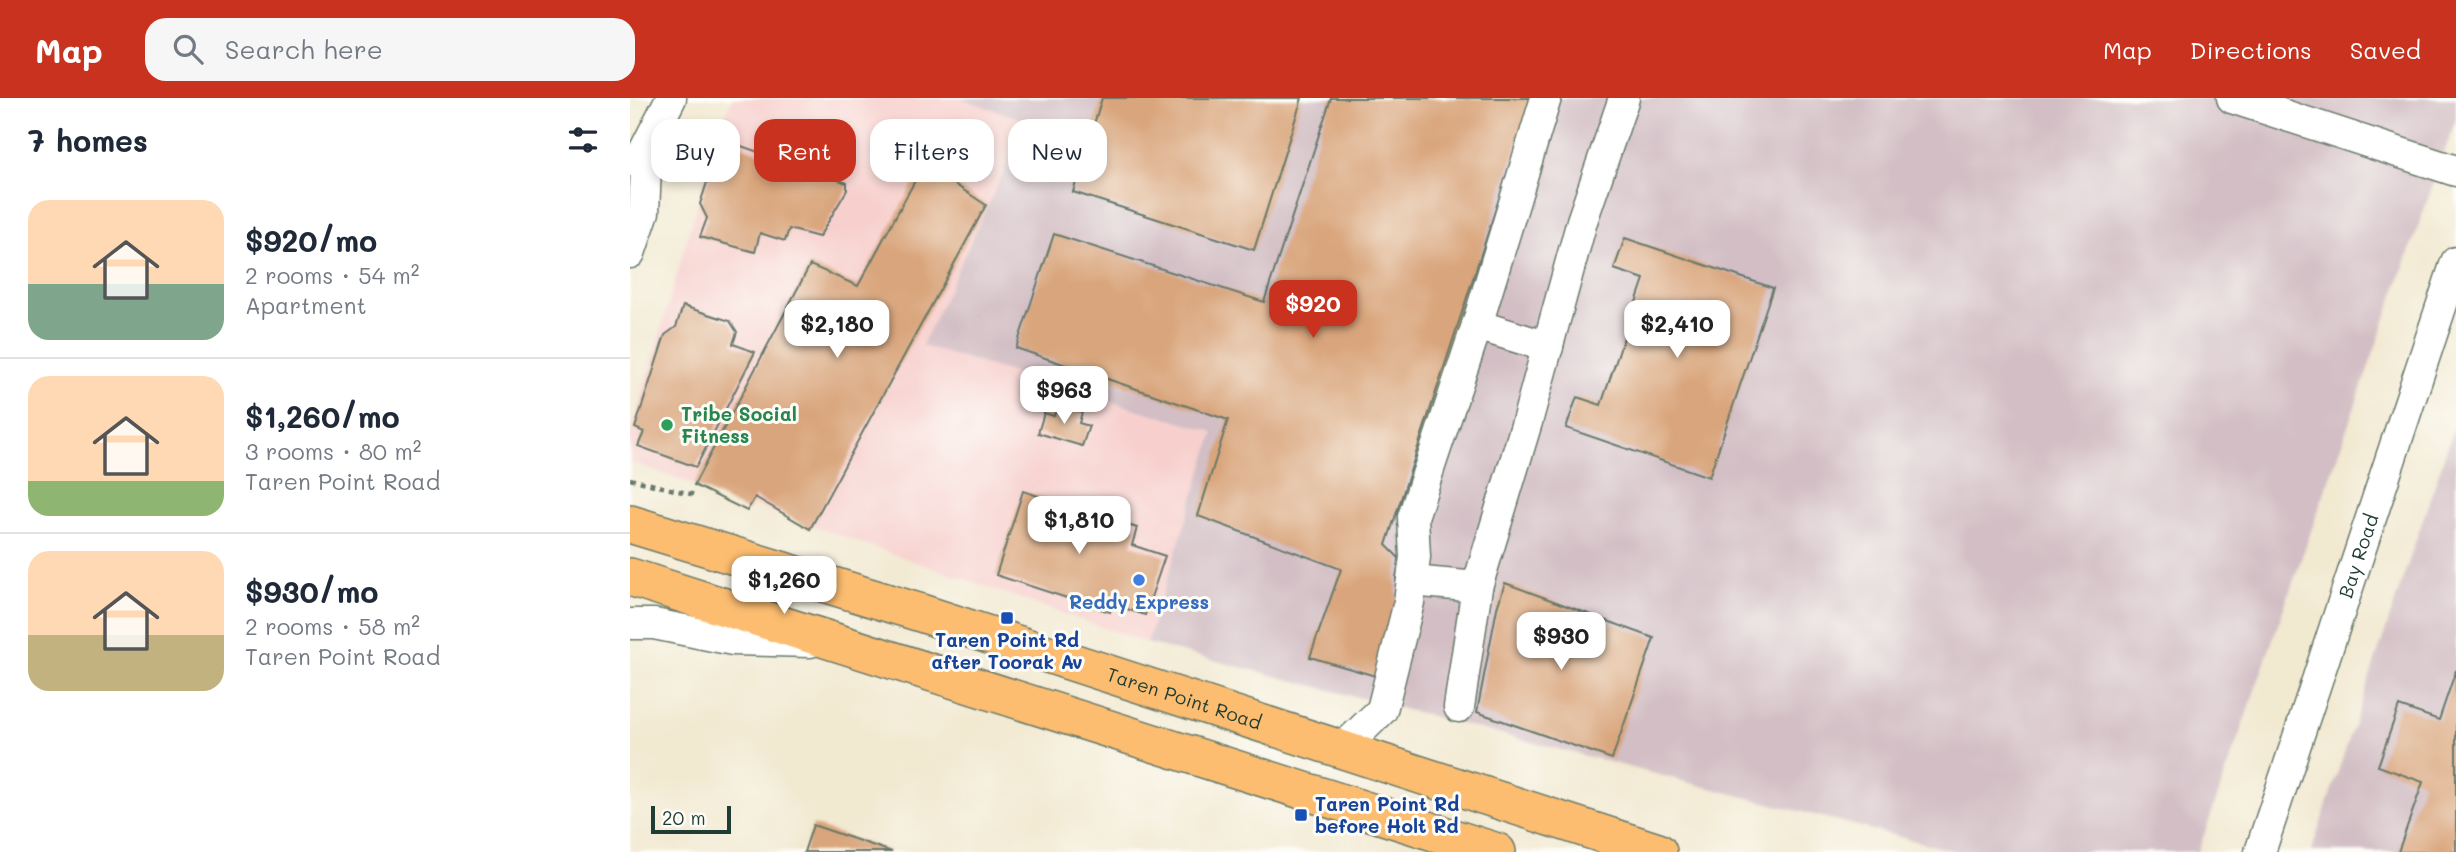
<!DOCTYPE html>
<html lang="en">
<head>
<meta charset="utf-8">
<style>
  :root { --surface:#fff; --page:#f6f6f7; --text:#1f2937; --muted:#747a83; --line:#e0e1e3; --accent:#c8321e }
  body { margin:0; font-family:Mali,sans-serif; background:var(--page); color:var(--text); height:100vh; display:flex; flex-direction:column; font-size:26px; white-space:nowrap }
  * { box-sizing:border-box; margin:0 }
  p { font-size:23px; color:var(--muted) }
  .icon { flex:none; width:38px; height:38px; fill:none; stroke:currentColor; stroke-width:2; stroke-linecap:round; stroke-linejoin:round }
  .map { position:relative; flex:1; overflow:hidden }
  .side { display:flex; flex-direction:column; background:var(--surface); width:630px }
  .side>* { flex:none }
  .top-card { position:absolute; left:21px; top:21px; width:665px; height:63px; display:flex; gap:14px }
  .scale { position:absolute; left:21px; bottom:18px; width:80px; box-sizing:border-box; padding-left:7px; border:4px solid #1f3d34; border-top:0; font-size:19px; line-height:24px; white-space:nowrap; color:#1f3d34; -webkit-text-stroke:5px #fdfcf7; paint-order:stroke }
  .price { position:absolute; translate:-50% -60px; padding:0 16px; border-radius:14px; background:#fff; color:#222; font-size:23px; line-height:46px; filter:drop-shadow(0 2px 4px #0008) }
  .price::after { content:''; position:absolute; left:50%; top:42px; width:21px; height:16px; margin-left:-10px; background:inherit; clip-path:polygon(0 0,100% 0,50% 100%) }
  .price.current { background:var(--accent); color:#fff }
  ul { padding:0; list-style:none }
  li { display:flex; align-items:center; gap:21px; height:175px; padding:0 28px }
  li+li { border-top:2px solid var(--line) }
  li span { display:grid; place-items:center; flex:none; width:196px; height:140px; border-radius:21px; color:#555 }
  li>.icon { margin-inline-start:auto }
  span .icon { width:84px; height:84px; fill:#fffc; stroke-width:1 }
  li b { font-size:30px }
  h2 { display:flex; justify-content:space-between; align-items:center; height:84px; padding:0 28px; font-size:30px }
  .chip { padding:0 24px; border-radius:21px; background:var(--surface); box-shadow:0 4px 10px #0003; font-size:24px; line-height:63px }
  .chip.current { background:var(--accent); color:#fff }
  header { display:flex; align-items:center; gap:42px; box-sizing:border-box; height:98px; padding:0 35px; background:var(--accent); color:#fff }
  header strong { font-size:33px }
  nav { display:flex; gap:38px; margin-inline-start:auto; font-size:24px }
  .search { width:490px; height:63px; background:var(--page); display:flex; align-items:center; gap:18px; box-sizing:border-box; padding:0 24px; border-radius:21px; color:var(--muted); font-size:26px }
  main { display:flex; flex:1; min-height:0 }
  .map>svg:first-child { display:block }
</style>
</head>
<body>
<header>
<strong>Map</strong>
<div class="search"><svg class="icon" aria-label="search" viewBox="0 0 24 24"><circle cx="10" cy="10" r="6"/><path d="M15 15l6 6"/></svg>Search here</div>
<nav><a>Map</a><a>Directions</a><a>Saved</a></nav>
</header>
<main>
<section class="side">
<h2>7 homes<svg class="icon" aria-label="filters" viewBox="0 0 24 24"><path d="M4 7h16M4 17h16"/><circle cx="9" cy="7" r="2"/><circle cx="15" cy="17" r="2"/></svg></h2>
<ul>
<li><span style="background:linear-gradient(#ffd9b3 60%,#7fa58c 0)"><svg class="icon" aria-label="home" viewBox="0 0 24 24"><path d="M3 11l9-7 9 7M6 9v11h12V9"/></svg></span><div><b>$920/mo</b><p>2 rooms · 54 m²</p><p>Apartment</p></div></li>
<li><span style="background:linear-gradient(#ffd9b3 75%,#8fb573 0)"><svg class="icon" aria-label="home" viewBox="0 0 24 24"><path d="M3 11l9-7 9 7M6 9v11h12V9"/></svg></span><div><b>$1,260/mo</b><p>3 rooms · 80 m²</p><p>Taren Point Road</p></div></li>
<li><span style="background:linear-gradient(#ffd9b3 60%,#c2b280 0)"><svg class="icon" aria-label="home" viewBox="0 0 24 24"><path d="M3 11l9-7 9 7M6 9v11h12V9"/></svg></span><div><b>$930/mo</b><p>2 rooms · 58 m²</p><p>Taren Point Road</p></div></li>
</ul>
</section>
<div class="map">
<svg width="1826" height="754" viewBox="0 0 1826 754">
  <rect width="100%" height="100%" fill="#fdfcf7"/>
  <filter id="ink" filterUnits="userSpaceOnUse"><feTurbulence type="fractalNoise" baseFrequency=".0143" numOctaves="2"/><feDisplacementMap in="SourceGraphic" scale="14" xChannelSelector="R" yChannelSelector="G"/><feConvolveMatrix kernelMatrix="1 2 1 2 8 2 1 2 1" color-interpolation-filters="sRGB"/></filter>
  <filter id="wash" filterUnits="userSpaceOnUse"><feTurbulence type="fractalNoise" baseFrequency=".00686" numOctaves="4" result="noise"/><feDisplacementMap in="SourceGraphic" scale="28" xChannelSelector="R" yChannelSelector="G"/><feGaussianBlur stdDeviation="1.57" result="paint"/><feColorMatrix in="noise" values="0 0 0 0 0 0 0 0 0 0 0 0 0 0 0 0 0 1.4 0 .05"/><feComposite in="paint" operator="in"/></filter>
  <g filter="url(#wash)">
    <rect width="100%" height="100%" fill="#f2e9d1"/>
    <polygon fill="#f7d0ce" points="102,0 330,0 397,22 293,248 584,334 517,545 0,364 0,338 87,39"/>
    <g fill="#d2bec4">
      <polygon points="330,0 1826,0 1826,21 1568,754 1328,754 517,545 584,334 292,248 397,23"/>
      <polygon points="1826,324 1826,754 1681,754 1711,664"/>
    </g>
    <g id="blocks">
      <g fill="#d9a57b">
        <polygon points="472,0 672,0 624,152 443,94"/>
        <polygon points="701,0 902,0 756,447 770,461 766,479 767,506 749,579 680,559 711,471 568,418 598,322 386,250 424,136 634,204"/>
        <polygon points="91,41 217,85 217,92 189,139 159,131 155,143 130,135 125,154 70,139 77,120 70,106"/>
        <polygon points="294,66 356,107 180,431 125,399 117,413 64,387 180,167 228,188"/>
        <polygon points="995,140 1143,190 1079,379 936,330 947,299 971,307 1014,181 984,171"/>
        <polygon points="53,208 100,223 107,234 103,246 125,254 66,369 8,348 14,334 5,330 35,237 46,229"/>
        <polygon points="427,307 452,314 449,325 459,328 452,348 408,335 414,315 424,318"/>
        <polygon points="393,393 507,430 502,447 535,458 515,517 482,506 480,514 366,477"/>
        <polygon points="875,485 1024,540 982,661 847,614 867,510"/>
        <polygon points="1826,572 1826,754 1768,754 1793,684 1748,668 1769,608 1809,622"/>
        <polygon points="183,727 262,754 174,754"/>
      </g>
    </g>
  </g>
  <g filter="url(#ink)">
    <use href="#blocks" fill-opacity="0" stroke="#69796b" stroke-width="2"/>
    <g fill="none" stroke-linecap="round" stroke-linejoin="round">
      <defs>
        <g id="minor">
          <polyline points="1602,0 1826,73"/>
          <polyline points="8,65 41,0"/>
          <polyline points="0,155 14,114 17,48"/>
          <polyline points="847,227 918,249"/>
          <polyline points="782,483 847,489 897,324 952,123 994,0"/>
          <polyline points="0,526 24,526 103,542 180,544"/>
          <polyline points="829,609 847,489"/>
          <polyline points="713,650 752,612 779,504 785,459 783,419 847,227 916,0"/>
          <path id="s1" d="M1630 754 1826 164"/>
        </g>
        <g id="major">
          <path id="s2" d="M0 426 291 515 1028 754"/>
          <polyline points="0,479 867,754"/>
        </g>
      </defs>
      <use href="#minor" stroke="#69796b" stroke-width="33"/>
      <use href="#major" stroke="#69796b" stroke-width="40"/>
      <polyline stroke="#69796b" stroke-width="4.5" stroke-dasharray="5 5" stroke-linecap="butt" points="0,381 65,397"/>
      <use href="#minor" stroke="#fff" stroke-width="30"/>
      <use href="#major" stroke="#fcbd6f" stroke-width="37"/>
    </g>
  </g>
  <circle fill="#2e9e5b" stroke="#fdfcf7" stroke-width="2.5" cx="37" cy="327" r="7"/>
  <circle fill="#3f7fe0" stroke="#fdfcf7" stroke-width="2.5" cx="509" cy="482" r="7"/>
  <g fill="#1a4fb4" stroke="#fdfcf7" stroke-width="2.5">
    <rect x="370" y="513" width="14" height="14" rx="3.5"/>
    <rect x="664" y="710" width="14" height="14" rx="3.5"/>
  </g>
  <g text-anchor="middle" stroke-width="6" stroke-linejoin="round" paint-order="stroke">
    <g font-size="19" font-weight="bold" fill="#27864d" stroke="#fdfcf7" text-anchor="start">
      <text x="51" y="323">Tribe Social<tspan x="51" dy="22">Fitness</tspan></text>
    </g>
    <g font-size="19" fill="#1f3d34" stroke="#fdfcf7">
      <text dy="7" stroke="none"><textPath href="#s1" startOffset="312">Bay Road</textPath></text>
      <text dy="7" stroke="none"><textPath href="#s2" startOffset="581">Taren Point Road</textPath></text>
    </g>
    <g font-size="19" font-weight="bold" fill="#366cbe" stroke="#fdfcf7">
      <text x="509" y="511">Reddy Express</text>
    </g>
    <g font-size="19" font-weight="bold" fill="#164399" stroke="#fdfcf7">
      <text x="377" y="549">Taren Point Rd<tspan x="377" dy="22">after Toorak Av</tspan></text>
      <text x="685" y="713" text-anchor="start">Taren Point Rd<tspan x="685" dy="22">before Holt Rd</tspan></text>
    </g>
  </g>
</svg>
<div class="scale">20 m</div>
<b class="price current" style="left:683px;top:242px">$920</b>
<b class="price" style="left:207px;top:262px">$2,180</b>
<b class="price" style="left:1047px;top:262px">$2,410</b>
<b class="price" style="left:434px;top:328px">$963</b>
<b class="price" style="left:449px;top:458px">$1,810</b>
<b class="price" style="left:154px;top:518px">$1,260</b>
<b class="price" style="left:931px;top:574px">$930</b>
<div class="top-card">
<a class="chip">Buy</a>
<a class="chip current">Rent</a>
<a class="chip">Filters</a>
<a class="chip">New</a>
</div>
</div>
</main>
</body>
</html>
